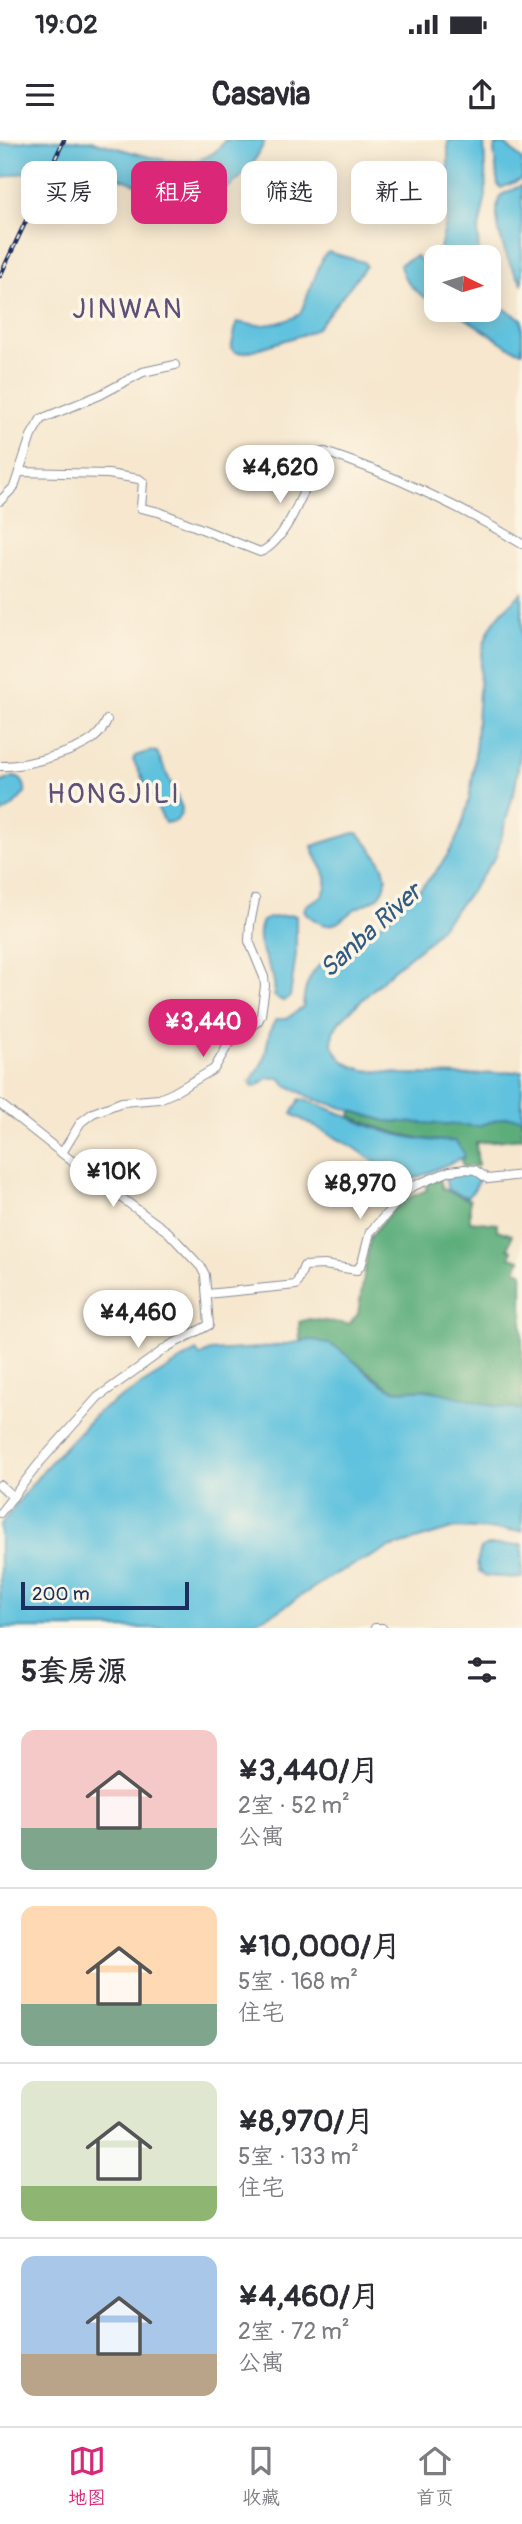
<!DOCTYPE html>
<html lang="zh">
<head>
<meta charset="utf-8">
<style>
  :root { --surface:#fff; --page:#f2f2f3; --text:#2b2b33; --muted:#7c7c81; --line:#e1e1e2; --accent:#db2777 }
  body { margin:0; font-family:Pangolin,"LXGW WenKai TC",sans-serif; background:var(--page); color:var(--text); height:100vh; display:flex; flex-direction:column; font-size:26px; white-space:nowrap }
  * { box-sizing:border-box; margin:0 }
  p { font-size:23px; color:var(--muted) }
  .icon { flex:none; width:38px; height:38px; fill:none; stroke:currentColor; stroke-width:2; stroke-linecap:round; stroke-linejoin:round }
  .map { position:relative; height:1488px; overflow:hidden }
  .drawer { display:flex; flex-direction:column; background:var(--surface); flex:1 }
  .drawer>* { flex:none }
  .banner { position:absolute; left:21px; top:21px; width:481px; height:63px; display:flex; gap:14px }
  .needle { width:46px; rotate:95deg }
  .tools { position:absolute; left:424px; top:105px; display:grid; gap:14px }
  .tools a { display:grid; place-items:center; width:77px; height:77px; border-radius:14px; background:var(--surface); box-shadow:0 4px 18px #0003; font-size:35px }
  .scale { position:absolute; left:21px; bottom:18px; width:168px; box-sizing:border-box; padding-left:7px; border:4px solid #1b2f5e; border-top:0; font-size:19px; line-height:24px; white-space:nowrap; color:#1b2f5e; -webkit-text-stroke:5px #fcf5e5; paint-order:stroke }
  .price { position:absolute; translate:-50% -60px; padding:0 16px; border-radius:24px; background:#fff; color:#222; font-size:23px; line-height:46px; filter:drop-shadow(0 2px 4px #0008) }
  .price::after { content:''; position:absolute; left:50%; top:42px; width:21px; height:16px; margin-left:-10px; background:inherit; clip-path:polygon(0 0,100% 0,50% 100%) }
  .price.on { background:var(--accent); color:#fff }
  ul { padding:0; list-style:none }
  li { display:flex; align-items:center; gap:21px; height:175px; padding:0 21px }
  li+li { border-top:2px solid var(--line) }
  li span { display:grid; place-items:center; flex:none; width:196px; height:140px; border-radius:14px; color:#555 }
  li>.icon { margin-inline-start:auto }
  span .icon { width:84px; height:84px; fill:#fffc; stroke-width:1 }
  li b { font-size:30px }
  h2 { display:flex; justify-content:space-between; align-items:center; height:84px; padding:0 21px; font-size:30px }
  .pill { padding:0 24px; border-radius:14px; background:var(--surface); box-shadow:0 4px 18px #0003; font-size:24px; line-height:63px }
  .pill.on { background:var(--accent); color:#fff }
  .status { display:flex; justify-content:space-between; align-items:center; height:49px; padding:0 35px; background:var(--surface); direction:ltr }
  .status svg { height:19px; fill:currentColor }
  header { display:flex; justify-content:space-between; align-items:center; height:91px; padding:0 21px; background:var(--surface); font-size:32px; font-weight:700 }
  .menu { display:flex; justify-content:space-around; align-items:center; height:98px; border-top:2px solid var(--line); background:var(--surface); font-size:19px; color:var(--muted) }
  .menu a { display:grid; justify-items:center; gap:4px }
  .menu .on { color:var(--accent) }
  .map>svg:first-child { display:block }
</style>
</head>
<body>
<div class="status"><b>19:02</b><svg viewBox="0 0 49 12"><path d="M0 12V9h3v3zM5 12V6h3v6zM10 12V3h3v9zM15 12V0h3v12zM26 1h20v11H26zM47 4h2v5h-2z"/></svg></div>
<header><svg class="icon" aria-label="menu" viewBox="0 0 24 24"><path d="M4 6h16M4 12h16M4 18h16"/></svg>Casavia<svg class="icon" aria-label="share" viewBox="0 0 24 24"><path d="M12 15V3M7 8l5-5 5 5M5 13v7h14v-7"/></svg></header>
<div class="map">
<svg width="522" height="1488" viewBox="0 0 522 1488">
  <rect width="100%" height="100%" fill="#fcf5e5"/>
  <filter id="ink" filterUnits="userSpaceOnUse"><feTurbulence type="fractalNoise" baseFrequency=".0143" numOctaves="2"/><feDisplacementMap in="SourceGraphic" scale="14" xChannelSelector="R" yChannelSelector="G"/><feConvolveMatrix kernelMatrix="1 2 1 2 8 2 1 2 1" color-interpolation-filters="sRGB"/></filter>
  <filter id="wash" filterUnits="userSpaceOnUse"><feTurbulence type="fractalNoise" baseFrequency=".00686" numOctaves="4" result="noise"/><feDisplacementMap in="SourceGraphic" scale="28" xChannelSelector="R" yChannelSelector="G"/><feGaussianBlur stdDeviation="1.57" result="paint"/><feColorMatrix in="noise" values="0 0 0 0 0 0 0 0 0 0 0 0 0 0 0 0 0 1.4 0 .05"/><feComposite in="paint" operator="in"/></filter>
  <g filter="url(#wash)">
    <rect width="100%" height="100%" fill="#f6e7ce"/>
    <g fill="#5cad7a" stroke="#3c6e6c" stroke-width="2">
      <path d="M352 971 386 981 477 986 506 977 522 978V998L476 1003 478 1026 463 1027 461 1020 464 1017 456 1001C419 1002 383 991 350 976Z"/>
      <path d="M440 1039 443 1049 470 1060V1081L497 1084V1090L512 1095 508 1108 512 1110 510 1117 520 1120 516 1130 522 1132V1269C490 1269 461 1257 430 1250 417 1248 405 1252 392 1250L334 1206 300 1200 299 1182 309 1179 349 1184 358 1174 370 1097 403 1058 406 1059 427 1050 425 1044Z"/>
    </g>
    <g fill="#60c2de" stroke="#3e789e" stroke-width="2">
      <path d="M36 0C53 0 73 0 90 1 127 8 201 43 225 0H265C257 20 244 38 225 49 182 75 140 39 96 32 65 27 30 30 0 38V4Z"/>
      <polygon points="448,0 484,0 486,55 478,93 479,117 438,117 448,75"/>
      <polygon points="504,3 522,20 522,39 501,48 498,45 494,10 496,5"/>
      <path d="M522 45V143C507 125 489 76 501 55Z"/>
      <path d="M328 112 364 122 366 126 318 187 308 193 247 212 238 213 231 209 237 182C257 188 281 185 300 174L323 117Z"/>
      <path d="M416 116 427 127 430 138 436 143V164C420 155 402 143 400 124Z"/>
      <polygon points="488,153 498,165 522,179 522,212 509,207 453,170 488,170"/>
      <path d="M522 453V601L515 648 496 716 469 754 429 801 391 832 340 881 333 892 332 905 341 919 352 926 364 930 403 934 467 935 522 931V978L506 977 477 986 386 981 314 959 286 945 280 938H268L257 946H253L250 943C253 935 259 930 262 923 269 909 266 890 277 879H286L303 867C305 814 346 813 379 786 407 763 437 736 454 704 477 658 475 601 479 551 480 532 480 511 488 493 495 477 508 465 522 453Z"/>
      <polygon points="150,611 157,612 182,668 181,674 176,681 165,683 133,620 135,616"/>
      <path d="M13 637C22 637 26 645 25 653L12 667 0 674V643Z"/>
      <path d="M354 693H358C370 707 398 735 380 755 374 762 363 765 355 769 347 774 338 786 327 785 319 784 308 776 304 771L306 765 322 756C335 735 316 725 312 706Z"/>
      <path d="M293 775 296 776V814L290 857 283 861 274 856C279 826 249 809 262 781L269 778Z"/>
      <path d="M300 959C326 965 350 979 375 988 399 997 430 1002 455 1001L464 1013V1017L411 1040 401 1041 355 1008 292 974Z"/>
      <path d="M471 1031 478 1036C479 1044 473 1052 467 1057L448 1050 445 1037 449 1034Z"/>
      <path d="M311 1200C345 1202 360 1234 389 1248 401 1254 413 1248 426 1250 459 1254 488 1269 522 1269V1391L455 1388 389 1408 333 1435 278 1471 242 1488H0V1385L45 1328 98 1272 196 1211 200 1216 210 1211 261 1208Z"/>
      <polygon points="488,1405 522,1405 522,1438 486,1436 479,1431 477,1422 481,1409"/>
    </g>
  </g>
  <g filter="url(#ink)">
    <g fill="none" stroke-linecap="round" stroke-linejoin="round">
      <defs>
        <g id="minor">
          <path d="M19 332 108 334 139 339 143 342 141 368 159 372 260 412C288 402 308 339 320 313L325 312C391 334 462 367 522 404"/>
          <polyline points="0,361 14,347 31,296 41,279 100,255 143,232 175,225"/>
          <path d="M0 626C23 627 77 612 94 598 100 593 104 587 107 580"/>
          <polyline points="0,964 82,1029 168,1092 201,1127 205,1135 209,1185 169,1206 98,1257 41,1321 0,1373"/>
          <polyline points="62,1013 81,982 93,973 122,962 159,959 173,953 214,929 228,905 258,881 261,875 265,846 264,837 249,801 250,784 255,759"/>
          <polyline points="207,1154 296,1145 304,1126 324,1125 357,1130 362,1123 370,1092 411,1047 450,1031 465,1029 475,1030 488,1039 522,1035"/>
          <polyline points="0,1345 13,1357"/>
          <polyline points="375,1488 382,1488"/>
        </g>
      </defs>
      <use href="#minor" stroke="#888b96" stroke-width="10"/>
      <use href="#minor" stroke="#fff" stroke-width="8"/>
      <defs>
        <polyline id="rail" points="0,136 64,0"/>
      </defs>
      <use href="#rail" stroke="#1b2f5e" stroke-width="4.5"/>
      <use href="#rail" stroke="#fcf5e5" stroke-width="2" stroke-dasharray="5" stroke-linecap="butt"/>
    </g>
  </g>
  <g text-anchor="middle" stroke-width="7" stroke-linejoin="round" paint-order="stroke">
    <g font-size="26" font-style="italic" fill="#305b84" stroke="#fcf5e5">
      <text transform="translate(370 790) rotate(-42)" y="9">Sanba River</text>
    </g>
    <g font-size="28" letter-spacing="2" fill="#5d5078" stroke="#fcf5e5">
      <text x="128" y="178">JINWAN</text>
      <text x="114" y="663">HONGJILI</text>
    </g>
  </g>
</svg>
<div class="tools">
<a><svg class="needle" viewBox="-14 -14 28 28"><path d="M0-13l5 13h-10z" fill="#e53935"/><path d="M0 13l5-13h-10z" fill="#7c7c81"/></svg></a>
</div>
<div class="scale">200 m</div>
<b class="price" style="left:280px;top:365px">¥4,620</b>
<b class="price on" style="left:203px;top:919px">¥3,440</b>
<b class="price" style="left:113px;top:1069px">¥10K</b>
<b class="price" style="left:360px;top:1081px">¥8,970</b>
<b class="price" style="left:138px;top:1210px">¥4,460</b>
<div class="banner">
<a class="pill">买房</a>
<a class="pill on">租房</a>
<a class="pill">筛选</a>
<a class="pill">新上</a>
</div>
</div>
<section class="drawer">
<h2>5套房源<svg class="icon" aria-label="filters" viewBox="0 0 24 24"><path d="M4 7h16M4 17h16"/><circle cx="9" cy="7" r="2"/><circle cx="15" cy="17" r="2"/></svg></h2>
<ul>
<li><span style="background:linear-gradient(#f6c9c9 70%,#7fa58c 0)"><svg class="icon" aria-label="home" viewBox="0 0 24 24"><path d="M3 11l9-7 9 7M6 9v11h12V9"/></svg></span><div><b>¥3,440/月</b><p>2室 · 52 m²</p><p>公寓</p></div></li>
<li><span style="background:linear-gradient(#ffd9b3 70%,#7fa58c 0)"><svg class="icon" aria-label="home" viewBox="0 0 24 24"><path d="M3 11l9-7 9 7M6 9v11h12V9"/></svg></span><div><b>¥10,000/月</b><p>5室 · 168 m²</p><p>住宅</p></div></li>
<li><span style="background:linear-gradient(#dfe7d0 75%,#8fb573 0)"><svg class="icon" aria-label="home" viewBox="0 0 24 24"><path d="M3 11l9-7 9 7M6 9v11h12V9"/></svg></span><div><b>¥8,970/月</b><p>5室 · 133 m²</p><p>住宅</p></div></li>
<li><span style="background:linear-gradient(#a9c7e8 70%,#b9a48a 0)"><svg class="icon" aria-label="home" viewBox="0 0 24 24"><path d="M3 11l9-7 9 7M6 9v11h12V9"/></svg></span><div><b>¥4,460/月</b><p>2室 · 72 m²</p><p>公寓</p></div></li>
</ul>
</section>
<nav class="menu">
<a class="on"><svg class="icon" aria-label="map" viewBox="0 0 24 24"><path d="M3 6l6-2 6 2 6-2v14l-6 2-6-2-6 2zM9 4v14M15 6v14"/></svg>地图</a>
<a><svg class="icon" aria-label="saved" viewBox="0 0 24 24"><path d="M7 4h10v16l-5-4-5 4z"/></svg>收藏</a>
<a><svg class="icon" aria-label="home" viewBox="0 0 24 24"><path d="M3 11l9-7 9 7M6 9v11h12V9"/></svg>首页</a>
</nav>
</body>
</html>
